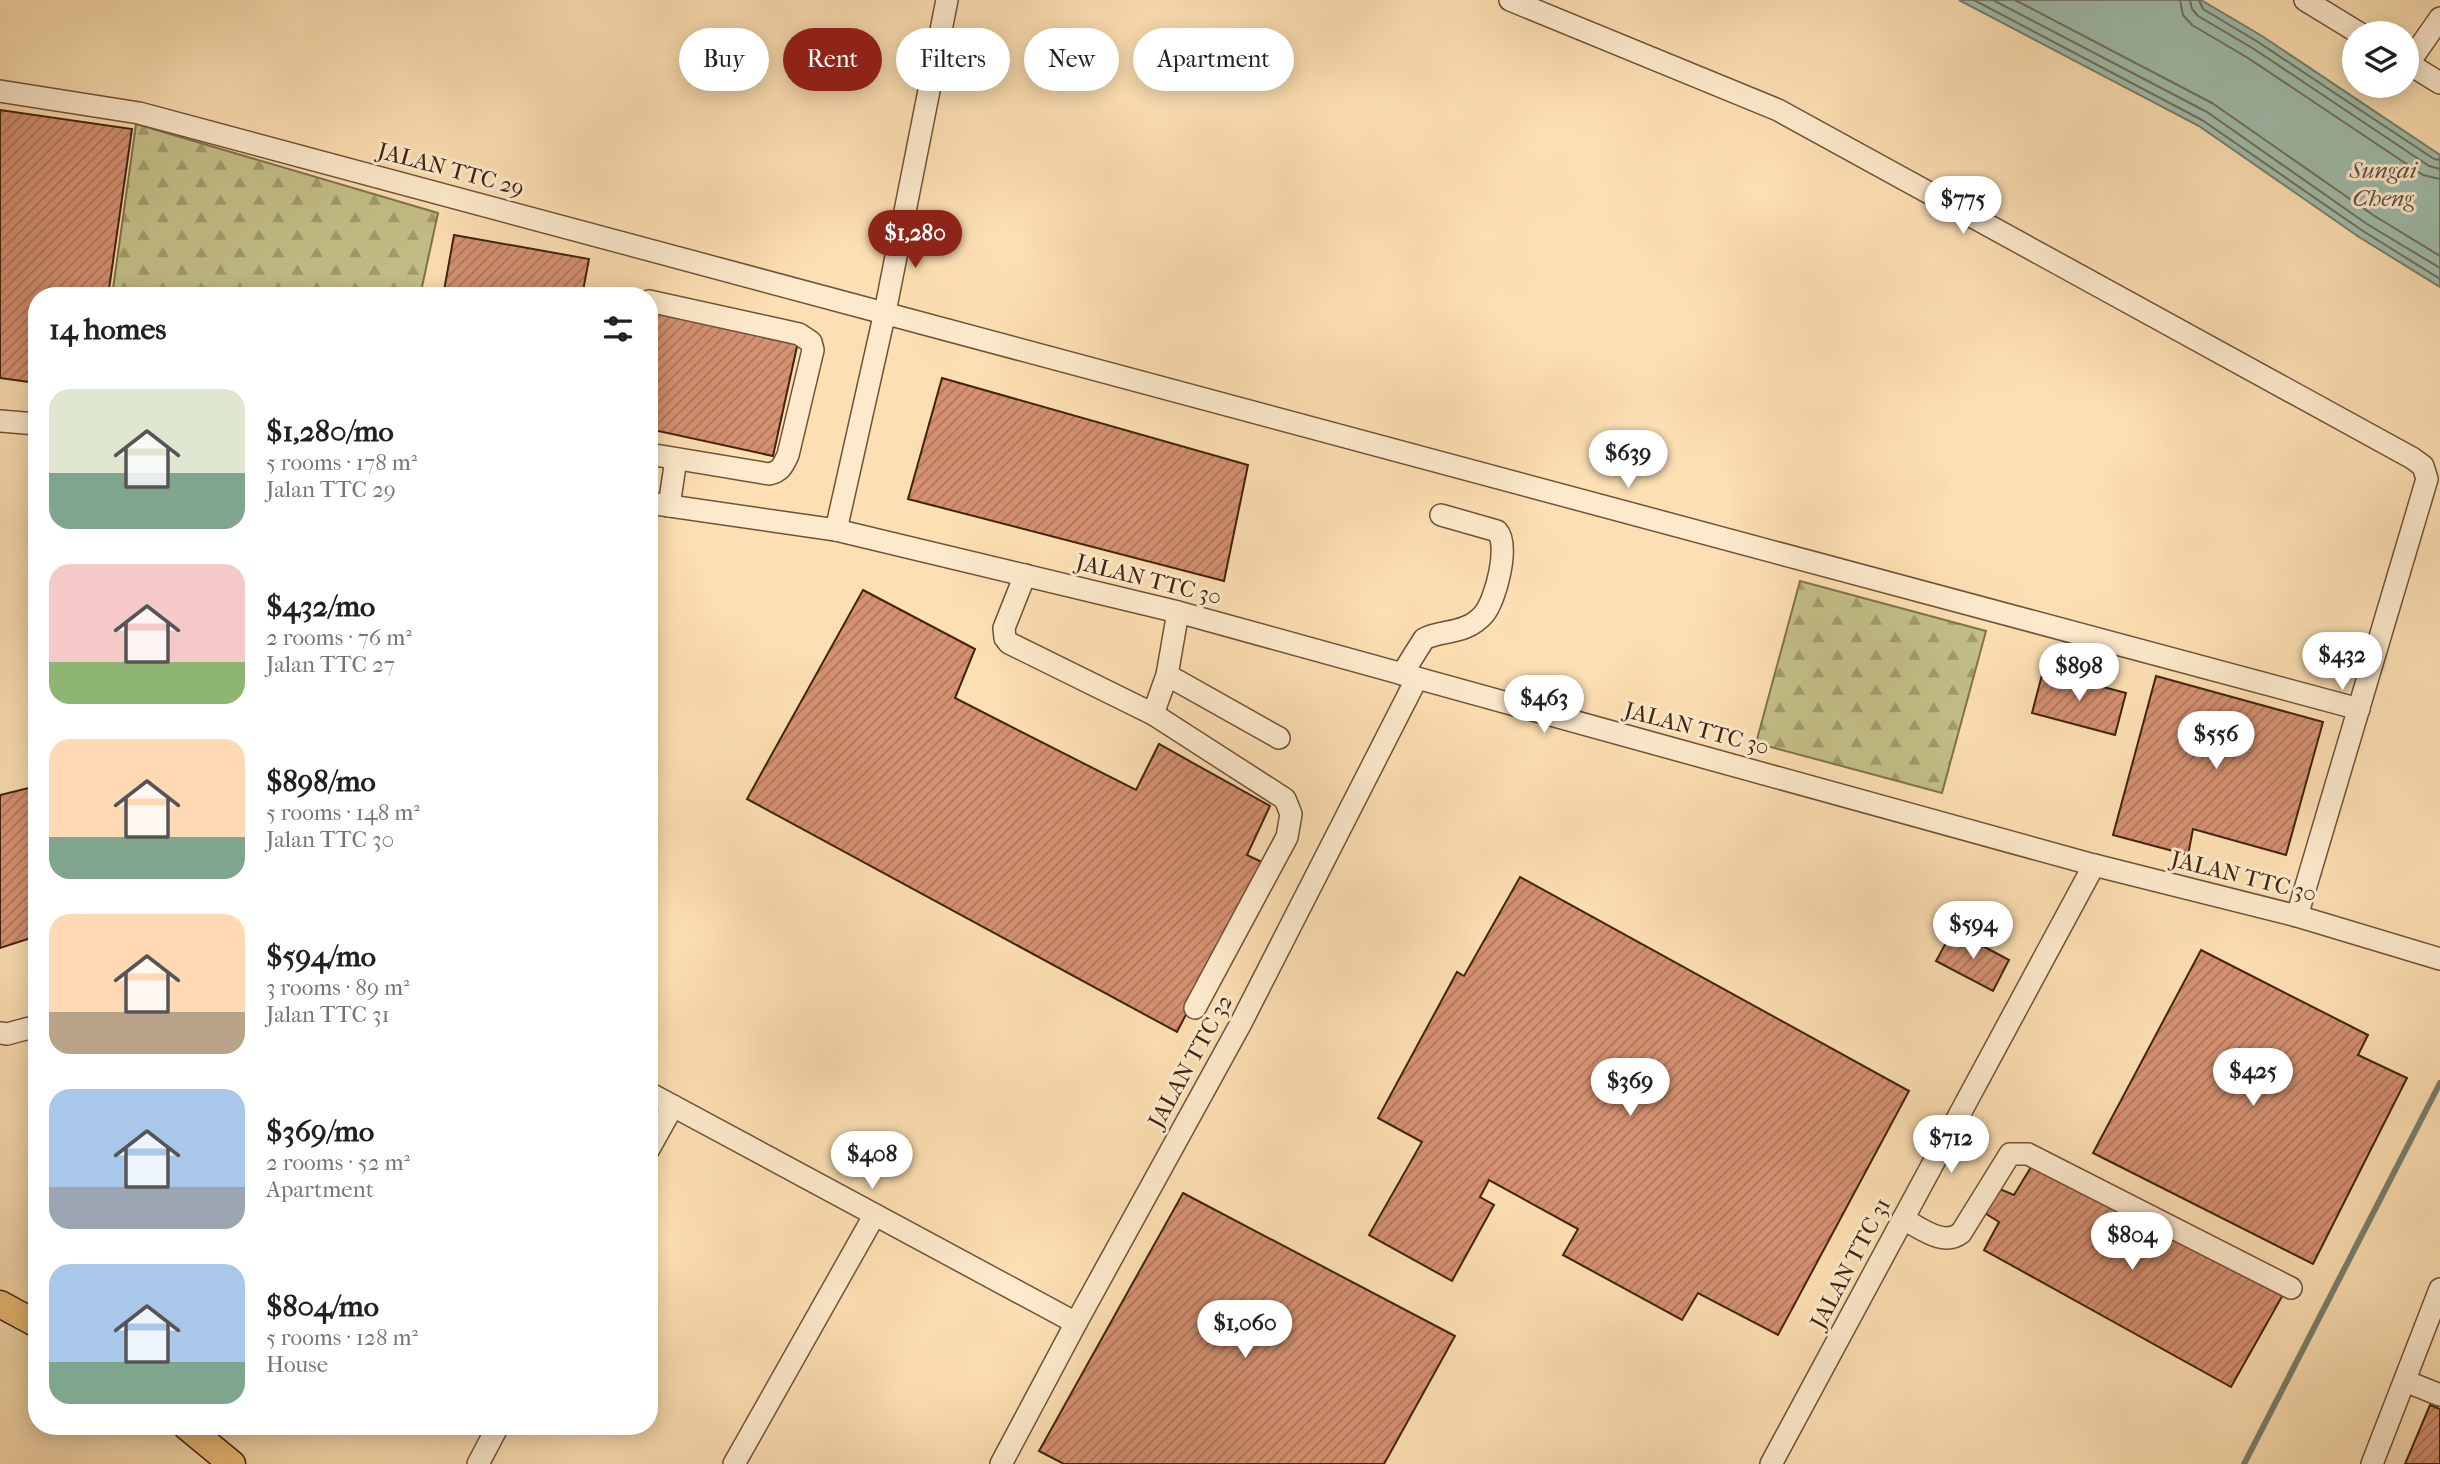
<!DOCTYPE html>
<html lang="en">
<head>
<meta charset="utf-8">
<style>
  :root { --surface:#fff; --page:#f2f2f2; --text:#202124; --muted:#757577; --accent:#8f2418 }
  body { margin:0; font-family:"IM FELL French Canon",serif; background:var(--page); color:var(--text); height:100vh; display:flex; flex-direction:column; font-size:26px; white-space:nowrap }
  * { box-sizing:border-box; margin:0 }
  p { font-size:23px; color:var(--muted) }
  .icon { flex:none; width:38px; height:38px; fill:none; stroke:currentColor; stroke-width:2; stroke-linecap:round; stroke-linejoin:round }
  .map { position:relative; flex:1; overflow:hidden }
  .sheet { position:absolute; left:28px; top:287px; width:630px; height:1148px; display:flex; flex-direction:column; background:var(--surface); border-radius:28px; box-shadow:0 4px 18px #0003 }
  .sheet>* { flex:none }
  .top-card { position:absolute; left:679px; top:28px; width:665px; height:63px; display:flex; gap:14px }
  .tools { position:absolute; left:2342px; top:21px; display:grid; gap:14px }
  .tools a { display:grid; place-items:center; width:77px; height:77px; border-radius:50%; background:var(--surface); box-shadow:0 4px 18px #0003; font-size:35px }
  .price { position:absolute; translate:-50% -60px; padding:0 16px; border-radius:24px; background:#fff; color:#222; font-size:23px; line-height:46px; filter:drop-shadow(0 2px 4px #0008) }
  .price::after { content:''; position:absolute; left:50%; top:42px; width:21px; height:16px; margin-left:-10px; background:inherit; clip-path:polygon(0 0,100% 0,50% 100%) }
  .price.active { background:var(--accent); color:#fff }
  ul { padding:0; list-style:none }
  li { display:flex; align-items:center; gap:21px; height:175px; padding:0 21px }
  li span { display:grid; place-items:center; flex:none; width:196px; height:140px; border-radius:21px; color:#555 }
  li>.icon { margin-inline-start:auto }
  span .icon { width:84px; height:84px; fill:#fffc; stroke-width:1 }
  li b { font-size:30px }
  h2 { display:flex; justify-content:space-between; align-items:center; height:84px; padding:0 21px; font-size:30px }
  .pill { padding:0 24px; border-radius:32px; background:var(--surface); box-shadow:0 4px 18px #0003; font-size:24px; line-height:63px }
  .pill.active { background:var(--accent); color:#fff }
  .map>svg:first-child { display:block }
</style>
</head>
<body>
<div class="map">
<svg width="2440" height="1464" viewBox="0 0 2440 1464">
  <defs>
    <pattern id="forest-firs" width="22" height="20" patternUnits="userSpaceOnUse" patternTransform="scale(1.75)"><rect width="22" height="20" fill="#c4c088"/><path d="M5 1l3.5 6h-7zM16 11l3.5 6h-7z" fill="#a19c6e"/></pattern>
    <pattern id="building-hatch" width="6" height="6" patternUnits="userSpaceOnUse" patternTransform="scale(1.75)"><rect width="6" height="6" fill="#d59171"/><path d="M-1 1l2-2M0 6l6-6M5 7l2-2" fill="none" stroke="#ae765b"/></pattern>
  </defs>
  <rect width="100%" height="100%" fill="#fcdfb2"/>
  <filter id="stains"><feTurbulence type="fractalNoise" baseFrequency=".00286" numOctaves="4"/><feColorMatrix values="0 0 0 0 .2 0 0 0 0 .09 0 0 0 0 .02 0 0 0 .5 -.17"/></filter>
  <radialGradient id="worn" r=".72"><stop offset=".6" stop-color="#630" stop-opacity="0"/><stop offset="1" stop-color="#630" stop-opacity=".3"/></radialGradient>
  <g fill="url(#forest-firs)" stroke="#82724b" stroke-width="2">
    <polygon points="136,124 438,213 420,296 112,296"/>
    <polygon points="1800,581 1986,631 1942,793 1756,743"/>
  </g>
  <polygon fill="#9fbdac" stroke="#797f6d" stroke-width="2" points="1959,0 2201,0 2262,36 2440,155 2440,287 2359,237 2199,126"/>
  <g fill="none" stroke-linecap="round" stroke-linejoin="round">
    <g stroke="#70705d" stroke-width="2">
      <polyline points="1974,0 2202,120 2363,231 2440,279"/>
      <polyline points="1993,0 2207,112 2367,224 2440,268"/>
      <polyline points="2015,0 2212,103 2373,215 2440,256"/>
      <polyline points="2180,0 2183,15 2192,25 2248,58 2423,175 2440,179"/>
      <polyline points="2190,0 2192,9 2198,16 2254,49 2429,166 2440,169"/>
      <polyline points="2199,0 2203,9 2258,42 2434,159 2440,160"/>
    </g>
    <polyline stroke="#797f6d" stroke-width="6" points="2244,1464 2440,1083"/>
  </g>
  <g fill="url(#building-hatch)" stroke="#41230e" stroke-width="2">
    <polygon points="0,110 132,129 108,296 37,296 37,383 0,378"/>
    <polygon points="454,235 589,259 582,296 443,296"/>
    <polygon points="649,310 798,342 773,456 649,429"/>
    <polygon points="942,378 1248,465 1224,581 908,499"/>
    <polygon points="863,590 975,649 955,698 1136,790 1159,744 1270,806 1247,855 1264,863 1177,1032 747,799"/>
    <polygon points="2043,671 2126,693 2115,735 2032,713"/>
    <polygon points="2156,676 2323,722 2286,855 2193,829 2188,855 2113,835"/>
    <polygon points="37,786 37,936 0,948 0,795"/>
    <polygon points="1520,877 1909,1091 1778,1335 1698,1293 1682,1320 1563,1255 1578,1229 1489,1180 1480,1197 1494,1205 1452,1281 1369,1235 1422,1142 1378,1118 1457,972 1464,976"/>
    <polygon points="1953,930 2009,960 1993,991 1936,961"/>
    <polygon points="2201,950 2368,1035 2358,1055 2407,1078 2313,1264 2093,1153"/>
    <polygon points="2034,1162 2284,1293 2231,1387 1984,1250 1999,1222 1983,1212 1995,1187 2014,1195"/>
    <polygon points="1183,1193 1455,1336 1384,1464 1064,1464 1039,1451"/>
    <polygon points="2430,1405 2440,1409 2440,1464 2405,1464"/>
    <polygon points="345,1426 361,1426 358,1433"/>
  </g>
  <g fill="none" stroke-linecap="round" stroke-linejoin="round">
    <defs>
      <g id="minor">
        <polyline points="1510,0 1778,110 2412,458 2423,466 2427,479 2297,916"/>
        <polyline points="2305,0 2359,33"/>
        <polyline points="2406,62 2440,83"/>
        <polyline points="2408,64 2440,18"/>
        <polyline points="0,91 139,113 2359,709"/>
        <path d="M649 301 799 334 811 342 813 350 788 455C783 466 780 472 769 474L649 454"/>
        <polyline points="0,421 37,424"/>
        <polyline points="649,503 836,530 1178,612 2094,865 2297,916 2440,959"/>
        <polyline points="669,506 676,459"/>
        <polyline points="836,530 885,312 947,0"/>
        <polyline points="1025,575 1004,628 1005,638 1009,643 1153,714 1167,675 1178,612"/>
        <path d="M1402 674 1424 639C1437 632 1453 633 1466 627 1472 625 1480 619 1484 614 1496 599 1510 545 1497 531L1441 515"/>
        <polyline points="1167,675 1279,738"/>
        <polyline points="1153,714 1285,799 1291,814 1287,837 1195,1008"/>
        <polyline points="0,1033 7,1034 37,1026"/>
        <polyline points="649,1093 1076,1323"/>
        <polyline points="649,1149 673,1106"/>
        <path d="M1903 1219C1921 1228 1943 1247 1961 1233L2010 1154H2028L2291 1288"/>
        <polyline points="2405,1381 2440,1395"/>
        <polyline points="478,1464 498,1426"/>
        <polyline points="734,1464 874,1216"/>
        <polyline points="1001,1464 1076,1323 1240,1025 1417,678"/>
        <polyline points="1771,1464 2094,865"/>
        <polyline points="2372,1464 2440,1289"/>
      </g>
      <g id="major">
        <polyline points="0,1304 37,1324"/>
        <polyline points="186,1426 232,1464"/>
      </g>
    </defs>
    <use href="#minor" stroke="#705237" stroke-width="24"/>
    <use href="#major" stroke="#41230e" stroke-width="29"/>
    <use href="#minor" stroke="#fdeacd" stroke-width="21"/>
    <use href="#major" stroke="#eec079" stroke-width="26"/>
  </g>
  <g text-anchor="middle" stroke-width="6" stroke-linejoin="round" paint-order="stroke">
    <g font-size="23" fill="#41230e" stroke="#fdeacd">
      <text transform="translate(451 169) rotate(15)" y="8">JALAN TTC 29</text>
      <text transform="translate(1149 579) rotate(14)" y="8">JALAN TTC 30</text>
      <text transform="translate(1697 728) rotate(15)" y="8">JALAN TTC 30</text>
      <text transform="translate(2244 876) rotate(14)" y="8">JALAN TTC 30</text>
      <text transform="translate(1190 1061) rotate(-61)" y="8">JALAN TTC 32</text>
      <text transform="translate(1850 1263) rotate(-62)" y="8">JALAN TTC 31</text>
    </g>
    <g font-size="24" font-style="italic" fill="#5d513d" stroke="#fdeacd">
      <text x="2383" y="178">Sungai<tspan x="2383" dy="28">Cheng</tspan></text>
    </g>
  </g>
  <rect width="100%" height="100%" filter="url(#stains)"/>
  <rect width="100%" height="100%" fill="url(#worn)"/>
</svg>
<div class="tools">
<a><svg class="icon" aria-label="layers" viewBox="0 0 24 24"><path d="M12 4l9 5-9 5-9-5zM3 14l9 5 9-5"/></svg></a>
</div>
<b class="price" style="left:1963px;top:236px">$775</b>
<b class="price active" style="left:915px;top:270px">$1,280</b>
<b class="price" style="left:1628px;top:490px">$639</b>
<b class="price" style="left:2342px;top:692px">$432</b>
<b class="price" style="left:2079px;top:703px">$898</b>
<b class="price" style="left:1544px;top:735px">$463</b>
<b class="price" style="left:2216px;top:771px">$556</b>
<b class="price" style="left:1973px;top:961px">$594</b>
<b class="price" style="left:2253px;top:1108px">$425</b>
<b class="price" style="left:1630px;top:1118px">$369</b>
<b class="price" style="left:1951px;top:1175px">$712</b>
<b class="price" style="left:872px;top:1191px">$408</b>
<b class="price" style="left:2132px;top:1272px">$804</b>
<b class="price" style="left:1245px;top:1360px">$1,060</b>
<div class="top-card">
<a class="pill">Buy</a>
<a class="pill active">Rent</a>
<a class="pill">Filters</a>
<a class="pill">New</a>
<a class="pill">Apartment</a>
</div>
<section class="sheet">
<h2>14 homes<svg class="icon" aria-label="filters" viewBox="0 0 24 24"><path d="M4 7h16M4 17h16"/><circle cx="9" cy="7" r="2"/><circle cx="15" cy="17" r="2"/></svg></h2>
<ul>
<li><span style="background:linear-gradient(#dfe7d0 60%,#7fa58c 0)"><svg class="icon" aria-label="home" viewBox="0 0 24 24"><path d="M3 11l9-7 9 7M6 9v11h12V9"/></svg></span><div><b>$1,280/mo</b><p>5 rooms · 178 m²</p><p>Jalan TTC 29</p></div></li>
<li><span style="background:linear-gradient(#f6c9c9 70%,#8fb573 0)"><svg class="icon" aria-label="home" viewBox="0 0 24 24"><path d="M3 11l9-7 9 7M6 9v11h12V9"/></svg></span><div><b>$432/mo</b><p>2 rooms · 76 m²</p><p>Jalan TTC 27</p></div></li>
<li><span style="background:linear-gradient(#ffd9b3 70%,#7fa58c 0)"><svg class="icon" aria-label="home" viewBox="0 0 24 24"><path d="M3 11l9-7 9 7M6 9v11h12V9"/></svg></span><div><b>$898/mo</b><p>5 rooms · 148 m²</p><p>Jalan TTC 30</p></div></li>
<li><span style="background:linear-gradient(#ffd9b3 70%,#b9a48a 0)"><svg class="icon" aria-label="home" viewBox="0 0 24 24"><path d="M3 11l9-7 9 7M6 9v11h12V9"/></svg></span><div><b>$594/mo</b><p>3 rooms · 89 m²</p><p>Jalan TTC 31</p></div></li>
<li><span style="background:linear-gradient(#a9c7e8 70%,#9aa5b1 0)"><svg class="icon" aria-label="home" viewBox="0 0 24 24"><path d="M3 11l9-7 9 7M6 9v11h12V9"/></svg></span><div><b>$369/mo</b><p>2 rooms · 52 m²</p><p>Apartment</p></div></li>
<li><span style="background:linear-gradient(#a9c7e8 70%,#7fa58c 0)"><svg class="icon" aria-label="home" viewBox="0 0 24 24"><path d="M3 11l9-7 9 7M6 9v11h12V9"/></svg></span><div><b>$804/mo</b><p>5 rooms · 128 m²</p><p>House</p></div></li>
</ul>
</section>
</div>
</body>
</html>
